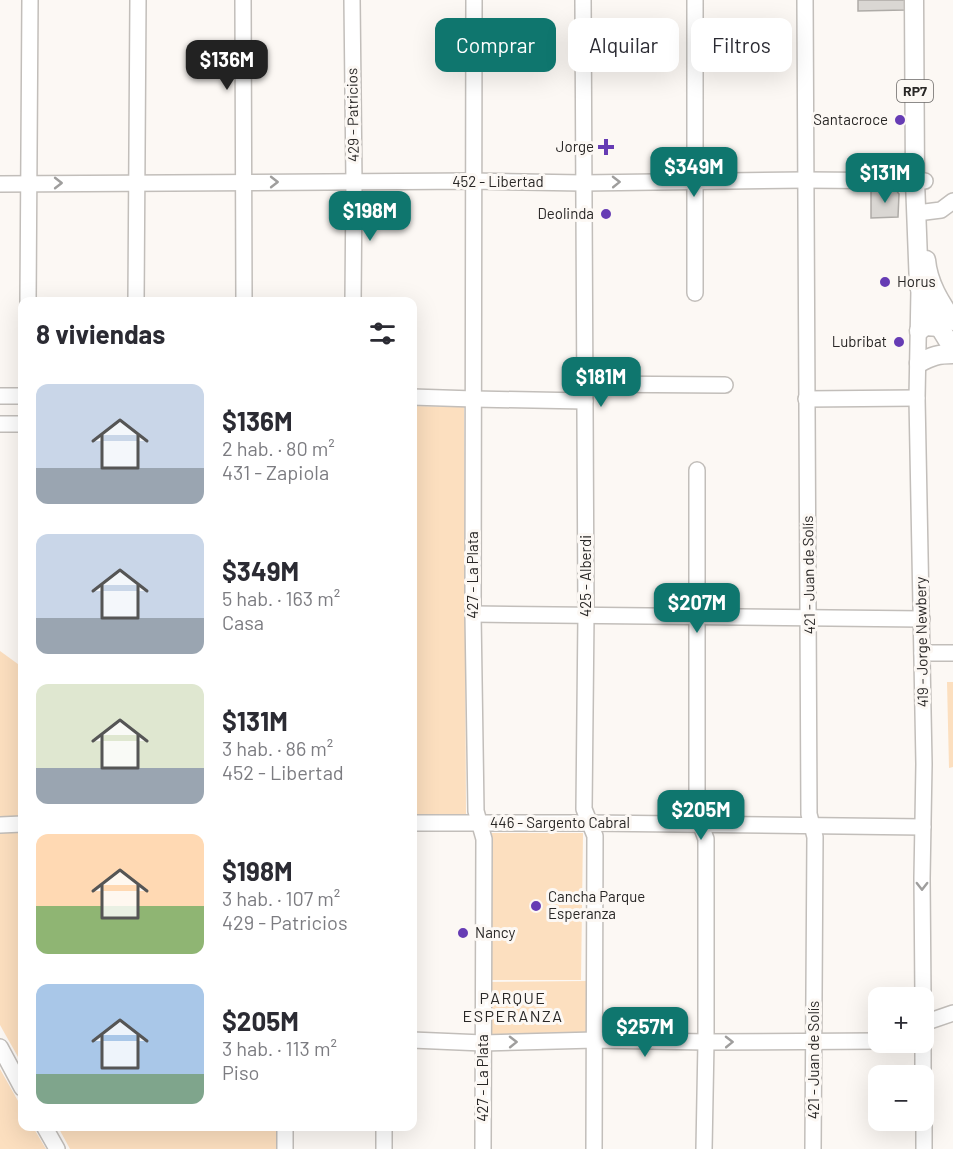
<!DOCTYPE html>
<html lang="es">
<head>
<meta charset="utf-8">
<style>
  :root { --surface:#fff; --page:#f7f7f7; --text:#2b2b33; --muted:#7c7c81; --accent:#0f766e }
  body { margin:0; font-family:Barlow,sans-serif; background:var(--page); color:var(--text); height:100vh; display:flex; flex-direction:column; font-size:22px; white-space:nowrap }
  * { box-sizing:border-box; margin:0 }
  p { font-size:20px; color:var(--muted) }
  .icon { flex:none; width:33px; height:33px; fill:none; stroke:currentColor; stroke-width:2; stroke-linecap:round; stroke-linejoin:round }
  .map { position:relative; flex:1; overflow:hidden }
  .panel { position:absolute; left:18px; top:297px; width:399px; height:834px; display:flex; flex-direction:column; background:var(--surface); border-radius:12px; box-shadow:0 6px 24px #0002 }
  .panel>* { flex:none }
  .hud { position:absolute; left:435px; top:18px; width:428px; height:54px; display:flex; gap:12px }
  .buttons { position:absolute; left:868px; top:987px; display:grid; gap:12px }
  .buttons a { display:grid; place-items:center; width:66px; height:66px; border-radius:12px; background:var(--surface); box-shadow:0 6px 24px #0002; font-size:30px }
  .price { position:absolute; translate:-50% -51px; padding:0 14px; border-radius:12px; background:var(--accent); color:#fff; font-size:20px; line-height:39px; filter:drop-shadow(0 2px 3px #0008) }
  .price::after { content:''; position:absolute; left:50%; top:36px; width:18px; height:14px; margin-left:-9px; background:inherit; clip-path:polygon(0 0,100% 0,50% 100%) }
  .price.on { background:#222; color:#fff }
  ul { padding:0; list-style:none }
  li { display:flex; align-items:center; gap:18px; height:150px; padding:0 18px }
  li span { display:grid; place-items:center; flex:none; width:168px; height:120px; border-radius:12px; color:#555 }
  li>.icon { margin-inline-start:auto }
  span .icon { width:72px; height:72px; fill:#fffc; stroke-width:1 }
  li b { font-size:26px }
  h2 { display:flex; justify-content:space-between; align-items:center; height:72px; padding:0 18px; font-size:26px }
  .tag { padding:0 21px; border-radius:12px; background:var(--surface); box-shadow:0 6px 24px #0002; font-size:21px; line-height:54px }
  .tag.on { background:var(--accent); color:#fff }
  .map>svg:first-child { display:block }
</style>
</head>
<body>
<div class="map">
<svg width="953" height="1149" viewBox="0 0 953 1149">
  <rect width="100%" height="100%" fill="#fcf8f4"/>
  <g fill="#fcdfbf">
    <polygon points="413,406 464,407 466,816 413,816"/>
    <polygon points="0,651 22,667 22,1064 0,1025"/>
    <polygon points="947,682 953,682 953,767 949,768"/>
    <polygon points="489,833 583,833 581,980 490,980"/>
    <polygon points="587,981 588,1036 489,1037 488,982"/>
    <polygon points="0,1069 22,1108 22,1126 33,1127 46,1149 0,1149"/>
    <polygon points="58,1127 283,1127 283,1149 70,1149"/>
  </g>
  <g fill="#dad7d3" stroke="#aeaba7" stroke-width="1.5">
    <polygon points="858,0 905,0 905,10 858,11"/>
    <polygon points="871,190 896,190 899,194 898,217 871,218"/>
  </g>
  <g fill="none" stroke-linecap="round" stroke-linejoin="round">
    <defs>
      <g id="minor">
        <polyline points="243,0 244,302"/>
        <polyline points="352,0 354,182 353,302"/>
        <polyline points="474,0 473,614 476,811 484,839 483,1149"/>
        <polyline points="583,0 586,615 584,809 595,836 594,1149"/>
        <polyline points="805,0 809,814 815,837 813,1149"/>
        <polyline points="0,184 473,181 583,183 805,180 925,181"/>
        <polyline points="925,212 941,210 953,201"/>
        <polyline points="919,290 917,398 924,764 922,878 923,998"/>
        <polyline points="695,293 695,0"/>
        <polyline points="28,302 30,0"/>
        <polyline points="136,302 138,0"/>
        <polyline points="585,384 725,385"/>
        <polyline points="0,396 22,396"/>
        <polyline points="412,397 474,399 585,401"/>
        <polyline points="806,399 917,398"/>
        <polyline points="0,424 22,424"/>
        <polyline points="697,470 697,815 706,839 706,1042 704,1149"/>
        <polyline points="473,614 922,619"/>
        <polyline points="922,653 953,653"/>
        <polyline points="412,823 590,823 923,827"/>
        <polyline points="0,825 22,824"/>
        <polyline points="924,1023 953,1013"/>
        <polyline points="412,1040 483,1043 595,1040 706,1042 879,1041"/>
        <polyline points="923,1042 923,1076"/>
        <polyline points="0,1047 22,1088"/>
        <polyline points="924,1120 924,1149"/>
        <polyline points="44,1126 57,1149"/>
        <polyline points="285,1149 285,1126"/>
        <polyline points="384,1149 384,1126"/>
      </g>
      <g id="major">
        <polyline points="914,0 915,181 919,286 928,308 953,349"/>
        <path d="M926 260C928 283 940 302 953 321"/>
        <polyline points="919,331 925,326 940,327"/>
        <path d="M919 363C932 356 938 354 953 354"/>
      </g>
    </defs>
    <use href="#minor" stroke="#c2beba" stroke-width="18"/>
    <use href="#major" stroke="#c2beba" stroke-width="21"/>
    <use href="#minor" stroke="#fff" stroke-width="15"/>
    <use href="#major" stroke="#fff" stroke-width="18"/>
  </g>
  <defs><path id="oneway-chevron" d="M-2-3.5L2.5 0L-2 3.5" fill="none" stroke-width="1.6" stroke-linecap="round" stroke-linejoin="round" transform="scale(1.5)"/></defs>
  <g stroke="#9f9e9d">
    <use href="#oneway-chevron" transform="translate(274 182)"/>
    <use href="#oneway-chevron" transform="translate(616 182) rotate(-1)"/>
    <use href="#oneway-chevron" transform="translate(58 183)"/>
    <use href="#oneway-chevron" transform="translate(922 886) rotate(90)"/>
    <use href="#oneway-chevron" transform="translate(513 1042) rotate(-1)"/>
    <use href="#oneway-chevron" transform="translate(729 1042) rotate(-1)"/>
  </g>
  <g fill="#663cb4" stroke="#fcf8f4" stroke-width="2">
    <circle cx="900" cy="120" r="6"/>
    <path d="M603 138h6v6h6v6h-6v6h-6v-6h-6v-6h6z"/>
    <circle cx="606" cy="214" r="6"/>
    <circle cx="885" cy="282" r="6"/>
    <circle cx="899" cy="342" r="6"/>
    <circle cx="536" cy="906" r="6"/>
    <circle cx="463" cy="933" r="6"/>
  </g>
  <g text-anchor="middle" stroke-width="6" stroke-linejoin="round" paint-order="stroke">
    <rect fill="#fcf8f4" stroke="#686664" stroke-width="1.5" x="897" y="80" width="36" height="22" rx="4.5"/>
    <g font-size="14" font-weight="bold" fill="#292726">
      <text x="915" y="96">RP7</text>
    </g>
    <g font-size="15" fill="#292726" stroke="#fcf8f4">
      <text transform="translate(353 115) rotate(-91)" y="5">429 - Patricios</text>
      <text x="498" y="187">452 - Libertad</text>
      <text transform="translate(473 575) rotate(-90)" y="5">427 - La Plata</text>
      <text transform="translate(809 575) rotate(-91)" y="5">421 - Juan de Solís</text>
      <text transform="translate(586 576) rotate(-90)" y="5">425 - Alberdi</text>
      <text transform="translate(922 642) rotate(-91)" y="5">419 - Jorge Newbery</text>
      <text x="560" y="828">446 - Sargento Cabral</text>
      <text transform="translate(814 1060) rotate(-90)" y="5">421 - Juan de Solís</text>
      <text transform="translate(483 1078) rotate(-90)" y="5">427 - La Plata</text>
    </g>
    <g font-size="15" fill="#292726" stroke="#fcf8f4" text-anchor="end">
      <text x="888" y="125">Santacroce</text>
      <text x="594" y="152">Jorge</text>
      <text x="594" y="219">Deolinda</text>
      <text x="897" y="287" text-anchor="start">Horus</text>
      <text x="887" y="347">Lubribat</text>
      <text x="548" y="902" text-anchor="start">Cancha Parque<tspan x="548" dy="17">Esperanza</tspan></text>
      <text x="475" y="938" text-anchor="start">Nancy</text>
    </g>
    <g font-size="16" letter-spacing="1.5" fill="#292726" stroke="#fcf8f4">
      <text x="513" y="1004">PARQUE<tspan x="513" dy="18">ESPERANZA</tspan></text>
    </g>
  </g>
</svg>
<div class="buttons">
<a>+</a>
<a>−</a>
</div>
<b class="price on" style="left:227px;top:91px">$136M</b>
<b class="price" style="left:694px;top:198px">$349M</b>
<b class="price" style="left:885px;top:204px">$131M</b>
<b class="price" style="left:370px;top:242px">$198M</b>
<b class="price" style="left:601px;top:408px">$181M</b>
<b class="price" style="left:697px;top:634px">$207M</b>
<b class="price" style="left:701px;top:841px">$205M</b>
<b class="price" style="left:645px;top:1058px">$257M</b>
<div class="hud">
<a class="tag on">Comprar</a>
<a class="tag">Alquilar</a>
<a class="tag">Filtros</a>
</div>
<section class="panel">
<h2>8 viviendas<svg class="icon" aria-label="filters" viewBox="0 0 24 24"><path d="M4 7h16M4 17h16"/><circle cx="9" cy="7" r="2"/><circle cx="15" cy="17" r="2"/></svg></h2>
<ul>
<li><span style="background:linear-gradient(#c9d6e8 70%,#9aa5b1 0)"><svg class="icon" aria-label="home" viewBox="0 0 24 24"><path d="M3 11l9-7 9 7M6 9v11h12V9"/></svg></span><div><b>$136M</b><p>2 hab. · 80 m²</p><p>431 - Zapiola</p></div></li>
<li><span style="background:linear-gradient(#c9d6e8 70%,#9aa5b1 0)"><svg class="icon" aria-label="home" viewBox="0 0 24 24"><path d="M3 11l9-7 9 7M6 9v11h12V9"/></svg></span><div><b>$349M</b><p>5 hab. · 163 m²</p><p>Casa</p></div></li>
<li><span style="background:linear-gradient(#dfe7d0 70%,#9aa5b1 0)"><svg class="icon" aria-label="home" viewBox="0 0 24 24"><path d="M3 11l9-7 9 7M6 9v11h12V9"/></svg></span><div><b>$131M</b><p>3 hab. · 86 m²</p><p>452 - Libertad</p></div></li>
<li><span style="background:linear-gradient(#ffd9b3 60%,#8fb573 0)"><svg class="icon" aria-label="home" viewBox="0 0 24 24"><path d="M3 11l9-7 9 7M6 9v11h12V9"/></svg></span><div><b>$198M</b><p>3 hab. · 107 m²</p><p>429 - Patricios</p></div></li>
<li><span style="background:linear-gradient(#a9c7e8 75%,#7fa58c 0)"><svg class="icon" aria-label="home" viewBox="0 0 24 24"><path d="M3 11l9-7 9 7M6 9v11h12V9"/></svg></span><div><b>$205M</b><p>3 hab. · 113 m²</p><p>Piso</p></div></li>
</ul>
</section>
</div>
</body>
</html>
